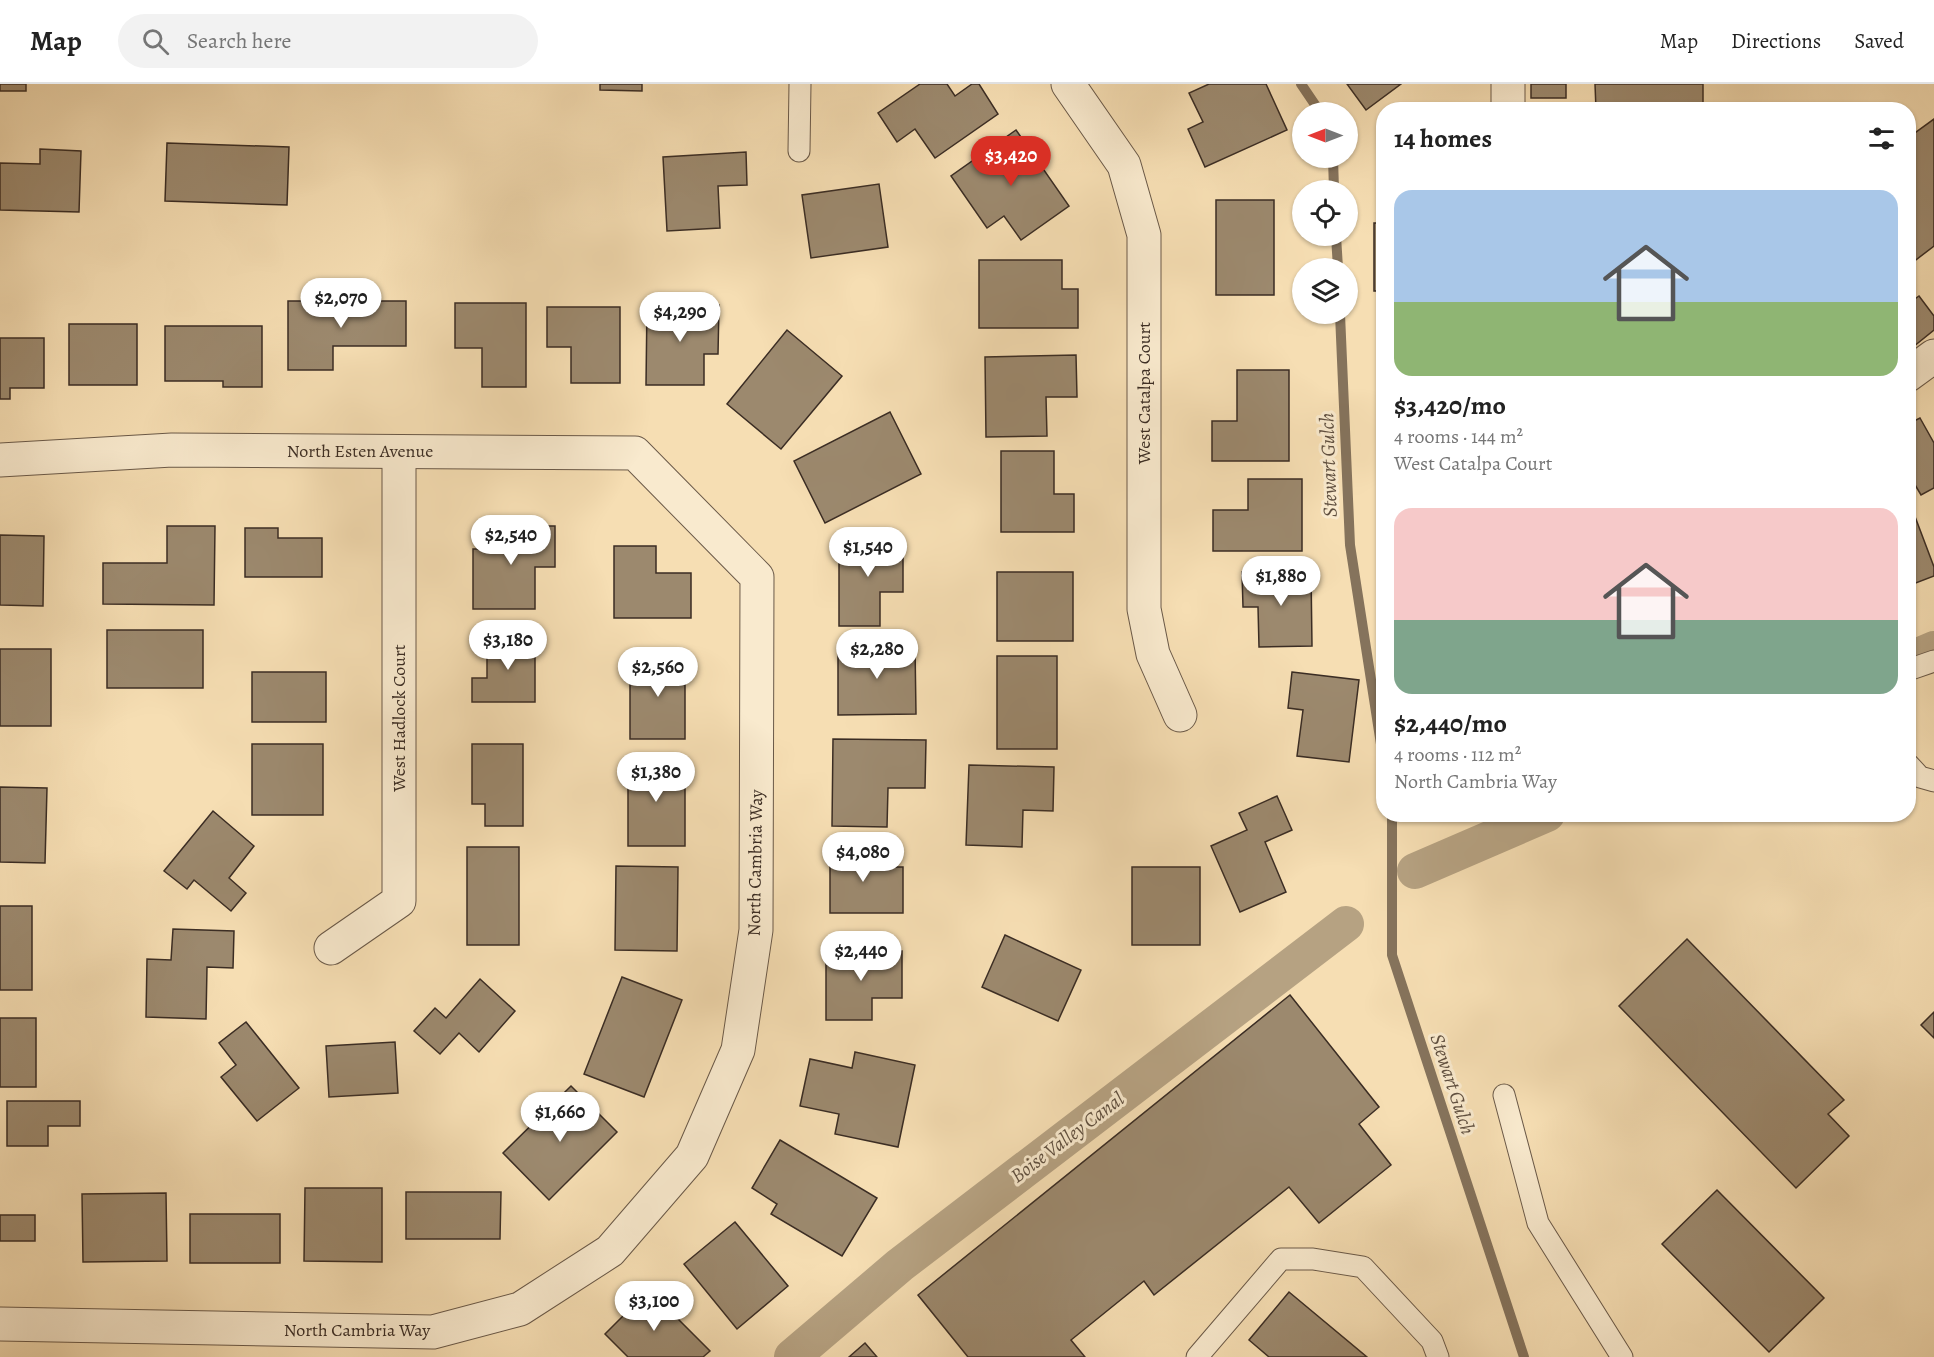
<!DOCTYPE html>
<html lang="en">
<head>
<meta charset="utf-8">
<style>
  :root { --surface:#fff; --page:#f2f2f2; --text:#222; --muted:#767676; --line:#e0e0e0; --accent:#d93025 }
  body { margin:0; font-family:Alegreya,serif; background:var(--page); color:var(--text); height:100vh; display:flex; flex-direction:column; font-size:22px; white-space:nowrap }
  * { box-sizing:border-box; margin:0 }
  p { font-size:20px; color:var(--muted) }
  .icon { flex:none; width:33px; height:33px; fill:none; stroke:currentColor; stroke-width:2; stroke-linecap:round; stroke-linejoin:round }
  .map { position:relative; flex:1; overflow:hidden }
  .drawer { position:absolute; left:1376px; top:18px; width:540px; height:720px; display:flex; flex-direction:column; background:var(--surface); border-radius:24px; box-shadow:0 2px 4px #0004 }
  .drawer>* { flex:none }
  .needle { width:39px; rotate:270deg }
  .tools { position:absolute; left:1292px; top:18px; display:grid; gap:12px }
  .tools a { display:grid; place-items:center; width:66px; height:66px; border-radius:50%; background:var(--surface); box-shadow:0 2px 4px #0004; font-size:30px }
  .price { position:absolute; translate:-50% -51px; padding:0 14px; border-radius:21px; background:#fff; color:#222; font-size:20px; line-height:39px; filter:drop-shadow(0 2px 3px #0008) }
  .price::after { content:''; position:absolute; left:50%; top:36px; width:18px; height:14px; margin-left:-9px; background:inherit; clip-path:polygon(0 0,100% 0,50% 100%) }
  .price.selected { background:var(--accent); color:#fff }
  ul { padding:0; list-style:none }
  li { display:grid; align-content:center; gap:12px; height:318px; padding:0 18px }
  li span { display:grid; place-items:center; height:186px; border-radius:18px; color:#555 }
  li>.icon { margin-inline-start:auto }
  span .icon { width:108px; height:108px; fill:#fffc; stroke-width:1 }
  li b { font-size:26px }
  h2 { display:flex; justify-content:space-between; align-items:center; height:72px; padding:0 18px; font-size:26px }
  header { display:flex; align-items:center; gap:36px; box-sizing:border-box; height:84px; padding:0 30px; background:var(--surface); border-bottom:2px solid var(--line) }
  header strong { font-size:28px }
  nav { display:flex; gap:33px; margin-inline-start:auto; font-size:21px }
  .search { width:420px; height:54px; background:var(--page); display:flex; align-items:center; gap:15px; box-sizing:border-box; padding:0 21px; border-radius:33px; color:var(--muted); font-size:22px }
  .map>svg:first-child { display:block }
</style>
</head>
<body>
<header>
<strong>Map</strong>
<div class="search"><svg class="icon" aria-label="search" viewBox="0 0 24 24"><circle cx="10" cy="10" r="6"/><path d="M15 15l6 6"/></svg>Search here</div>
<nav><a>Map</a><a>Directions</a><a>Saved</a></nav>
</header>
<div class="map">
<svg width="1934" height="1273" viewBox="0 0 1934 1273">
  <rect width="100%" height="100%" fill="#f6deb3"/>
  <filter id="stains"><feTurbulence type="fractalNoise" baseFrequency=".00333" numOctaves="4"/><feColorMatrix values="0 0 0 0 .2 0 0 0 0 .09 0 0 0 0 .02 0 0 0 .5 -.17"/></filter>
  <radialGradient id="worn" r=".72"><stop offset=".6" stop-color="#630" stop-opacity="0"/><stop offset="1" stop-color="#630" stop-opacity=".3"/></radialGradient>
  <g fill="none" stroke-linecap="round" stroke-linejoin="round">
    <g stroke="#85735c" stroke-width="10">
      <polyline points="1301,0 1320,28"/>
      <polyline points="1333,74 1334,106"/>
      <polyline points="1336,152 1338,184"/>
      <polyline points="1340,230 1350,461 1383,673"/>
      <polyline points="1392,730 1392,871 1524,1273"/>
    </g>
    <g stroke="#b6a282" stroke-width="36">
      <polyline points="1908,576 1934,565"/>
      <polyline points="1415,787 1547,730"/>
      <polyline points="792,1273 900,1181 1346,840"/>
    </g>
  </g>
  <g fill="#9c896e" stroke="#3b2d24" stroke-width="1.5">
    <rect x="0" y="0" width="26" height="7"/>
    <polygon points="600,0 642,0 642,7 600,6"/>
    <polygon points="920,0 947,0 955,12 972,0 979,0 998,30 935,74 915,45 897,58 878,29"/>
    <polygon points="1209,0 1266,0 1287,46 1205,83 1188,45 1203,38 1189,9"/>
    <polygon points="1347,0 1401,0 1366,26"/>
    <rect x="1531" y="0" width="35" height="14"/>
    <polygon points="1595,0 1703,0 1703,26 1596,26"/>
    <rect x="1380" y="31" width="3" height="81"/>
    <polygon points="1934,35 1934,162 1908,182 1908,54"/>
    <polygon points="1016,46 1069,122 1021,156 1004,132 987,144 951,92"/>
    <polygon points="167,59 289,63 287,121 165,117"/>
    <polygon points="40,65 81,67 79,128 0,126 0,79 40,80"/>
    <polygon points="746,68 747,101 718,102 720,144 667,147 663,73"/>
    <polygon points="879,100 888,163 811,174 802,111"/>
    <rect x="1216" y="116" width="58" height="95"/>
    <rect x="1374" y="139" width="9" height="68"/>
    <polygon points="979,176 1062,176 1062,205 1078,205 1078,244 979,244"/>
    <polygon points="1919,212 1934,232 1934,246 1908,267 1908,220"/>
    <polygon points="288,217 406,217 406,262 333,262 333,286 288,286"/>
    <polygon points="455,219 526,219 526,303 482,303 482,264 455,264"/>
    <polygon points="647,221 719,221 718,270 704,270 704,301 646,301"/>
    <polygon points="547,223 620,223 620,299 571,299 571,263 547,263"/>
    <rect x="69" y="240" width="68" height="61"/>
    <polygon points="165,242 262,242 262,303 223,303 223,297 165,297"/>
    <polygon points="787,246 842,292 781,365 727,320"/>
    <polygon points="0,254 44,254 44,304 10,304 10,315 0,315"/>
    <polygon points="1076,271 1077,313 1046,313 1047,352 986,353 985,273"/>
    <polygon points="1237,286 1289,286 1289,377 1212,377 1212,337 1237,337"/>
    <polygon points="890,328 921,390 825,439 794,377"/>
    <polygon points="1920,334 1934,359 1934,404 1921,411 1908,389 1908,340"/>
    <polygon points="1001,367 1054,367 1054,410 1074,410 1074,448 1001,448"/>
    <polygon points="1248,395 1302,395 1302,467 1213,467 1213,426 1248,426"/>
    <polygon points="1908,414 1934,483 1934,492 1908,502"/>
    <polygon points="167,442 215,442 214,521 103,520 103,479 167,479"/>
    <polygon points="485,442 555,442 555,483 535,483 535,525 473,525 473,465 485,465"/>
    <polygon points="245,444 278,444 278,454 322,454 322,493 245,493"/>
    <polygon points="0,451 44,452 43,522 0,521"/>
    <polygon points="839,454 903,454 903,508 880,508 880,542 839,542"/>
    <polygon points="614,462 656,462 656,489 691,489 691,534 614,534"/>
    <polygon points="1311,487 1312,562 1259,563 1258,523 1243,523 1242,488"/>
    <rect x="997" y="488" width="76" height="69"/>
    <rect x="107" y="546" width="96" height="58"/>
    <polygon points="487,552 535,552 535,618 472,618 472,594 487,594"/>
    <polygon points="838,562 915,562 916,630 838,631"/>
    <rect x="0" y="565" width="51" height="77"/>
    <rect x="997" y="572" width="60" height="93"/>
    <rect x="630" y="574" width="55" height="81"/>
    <rect x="252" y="588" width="74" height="50"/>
    <polygon points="1292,588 1359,596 1349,678 1297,672 1303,626 1288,624"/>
    <polygon points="833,655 926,656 925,704 888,704 887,743 832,742"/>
    <rect x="252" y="660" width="71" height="71"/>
    <polygon points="472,660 523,660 523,742 485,742 485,720 472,720"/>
    <rect x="628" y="676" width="57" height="86"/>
    <polygon points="969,681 1054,683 1053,727 1023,726 1022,763 966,761"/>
    <polygon points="0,703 47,704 45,779 0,778"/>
    <polygon points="1277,712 1292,746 1265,758 1286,808 1240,828 1211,762 1247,746 1239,729"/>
    <polygon points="213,727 254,762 229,794 246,809 231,827 194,796 187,805 164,787"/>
    <polygon points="830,762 874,762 874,783 903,783 903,829 830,829"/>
    <rect x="467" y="763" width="52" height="98"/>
    <polygon points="616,782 678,783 677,867 615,866"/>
    <rect x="1132" y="783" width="68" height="78"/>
    <rect x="0" y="822" width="32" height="84"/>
    <polygon points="173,845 234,847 233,884 207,883 206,935 146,933 147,875 171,876"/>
    <polygon points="1005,851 1081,886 1058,937 982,903"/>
    <polygon points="1687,855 1844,1016 1828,1030 1849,1052 1796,1104 1619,922"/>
    <polygon points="826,867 902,867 902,914 872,914 872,936 826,936"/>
    <polygon points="622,893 682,916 644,1013 584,990"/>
    <polygon points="480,895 515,927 479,968 459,949 440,970 414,947 435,924 446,934"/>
    <polygon points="1290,911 1379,1023 1359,1040 1391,1081 1319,1139 1289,1103 1154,1211 1144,1197 1071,1256 1085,1273 968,1273 918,1211"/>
    <polygon points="1934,928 1934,954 1921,941"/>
    <rect x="0" y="934" width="36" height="69"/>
    <polygon points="246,938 299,1004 257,1037 221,993 236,981 219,959"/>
    <polygon points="395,958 398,1009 329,1013 326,962"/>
    <polygon points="855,968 915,981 898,1063 835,1050 839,1030 800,1022 810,975 852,984"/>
    <polygon points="571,1002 617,1048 549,1116 503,1069"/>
    <polygon points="7,1017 80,1017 80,1042 48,1042 48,1062 7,1062"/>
    <polygon points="780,1056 877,1114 842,1172 771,1130 777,1120 752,1104"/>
    <polygon points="305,1104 382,1104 382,1178 304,1177"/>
    <polygon points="1717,1106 1824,1214 1769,1268 1662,1160"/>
    <polygon points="406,1108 501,1108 500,1155 406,1155"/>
    <polygon points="166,1109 167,1177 83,1178 82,1110"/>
    <rect x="190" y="1130" width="90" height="49"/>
    <rect x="0" y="1131" width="35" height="26"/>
    <polygon points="735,1138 788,1202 737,1245 684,1180"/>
    <polygon points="649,1206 710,1267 703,1273 628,1273 605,1250"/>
    <polygon points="1289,1208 1367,1273 1269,1273 1249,1256"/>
    <polygon points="865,1259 877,1273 849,1273"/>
  </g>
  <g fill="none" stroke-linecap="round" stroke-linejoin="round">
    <defs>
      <g id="service">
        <polyline points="799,67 800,0"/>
        <polyline points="1908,586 1934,577"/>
        <polyline points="1908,680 1920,693 1934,697"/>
        <polyline points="1504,1011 1538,1139 1622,1273"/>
        <polyline points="1197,1273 1281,1175 1313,1175 1363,1183 1432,1257 1438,1273"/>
      </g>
      <g id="minor">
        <polyline points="1068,0 1124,81 1144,151 1144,525 1153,570 1180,631"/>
        <polyline points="1508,0 1508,26"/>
        <polyline points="1908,291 1934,272"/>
        <polyline points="0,376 172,366 635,369 757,493 756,846 738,966 692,1072 610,1167 520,1225 433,1248 0,1240"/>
        <polyline points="331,864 399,817 399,368"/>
      </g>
    </defs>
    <use href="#service" stroke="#6a5948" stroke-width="23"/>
    <use href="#minor" stroke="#6a5948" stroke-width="35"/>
    <use href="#service" stroke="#f9eace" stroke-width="21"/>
    <use href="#minor" stroke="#f9eace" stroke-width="33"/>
  </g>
  <g text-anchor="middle" stroke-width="6" stroke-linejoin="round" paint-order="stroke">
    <g font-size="18" fill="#3b2d24" stroke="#f9eace">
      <text transform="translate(1144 309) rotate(-90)" y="6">West Catalpa Court</text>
      <text x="360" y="373">North Esten Avenue</text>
      <text transform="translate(399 634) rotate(-90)" y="6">West Hadlock Court</text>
      <text transform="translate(755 779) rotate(-89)" y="6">North Cambria Way</text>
      <text x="357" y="1252">North Cambria Way</text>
    </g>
    <g font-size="20" font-style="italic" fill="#605040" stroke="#f9eace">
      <text transform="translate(1328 381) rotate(-92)" y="7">Stewart Gulch</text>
      <text transform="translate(1453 1000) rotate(72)" y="7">Stewart Gulch</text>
      <text transform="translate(1067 1053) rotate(-37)" y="7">Boise Valley Canal</text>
    </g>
  </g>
  <rect width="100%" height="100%" filter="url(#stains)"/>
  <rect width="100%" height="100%" fill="url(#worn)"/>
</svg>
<div class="tools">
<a><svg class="needle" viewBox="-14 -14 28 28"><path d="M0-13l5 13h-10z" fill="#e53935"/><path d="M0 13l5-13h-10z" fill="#767676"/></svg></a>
<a><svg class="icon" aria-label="locate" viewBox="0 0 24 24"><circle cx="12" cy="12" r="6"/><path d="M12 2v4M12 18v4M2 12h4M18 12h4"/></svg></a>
<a><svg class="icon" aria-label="layers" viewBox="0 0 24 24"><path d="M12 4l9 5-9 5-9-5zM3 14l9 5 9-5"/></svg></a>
</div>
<b class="price selected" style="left:1011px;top:103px">$3,420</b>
<b class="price" style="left:341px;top:245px">$2,070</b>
<b class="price" style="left:680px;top:259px">$4,290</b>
<b class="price" style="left:511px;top:482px">$2,540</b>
<b class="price" style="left:868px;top:494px">$1,540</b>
<b class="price" style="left:1281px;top:523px">$1,880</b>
<b class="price" style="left:508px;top:587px">$3,180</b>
<b class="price" style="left:877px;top:596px">$2,280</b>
<b class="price" style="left:658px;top:614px">$2,560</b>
<b class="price" style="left:656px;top:719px">$1,380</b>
<b class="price" style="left:863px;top:799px">$4,080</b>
<b class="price" style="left:861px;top:898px">$2,440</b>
<b class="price" style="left:560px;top:1059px">$1,660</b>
<b class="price" style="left:654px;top:1248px">$3,100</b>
<section class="drawer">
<h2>14 homes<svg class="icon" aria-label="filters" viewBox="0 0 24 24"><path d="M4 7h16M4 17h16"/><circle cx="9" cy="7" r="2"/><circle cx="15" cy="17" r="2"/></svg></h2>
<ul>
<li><span style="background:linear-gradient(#a9c7e8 60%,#8fb573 0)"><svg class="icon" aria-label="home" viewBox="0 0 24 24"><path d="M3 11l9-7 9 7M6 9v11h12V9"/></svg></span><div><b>$3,420/mo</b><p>4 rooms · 144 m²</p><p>West Catalpa Court</p></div></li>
<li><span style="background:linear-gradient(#f6c9c9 60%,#7fa58c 0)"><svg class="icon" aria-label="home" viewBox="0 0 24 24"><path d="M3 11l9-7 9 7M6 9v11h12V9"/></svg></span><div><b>$2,440/mo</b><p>4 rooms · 112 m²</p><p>North Cambria Way</p></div></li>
</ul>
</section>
</div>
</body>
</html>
